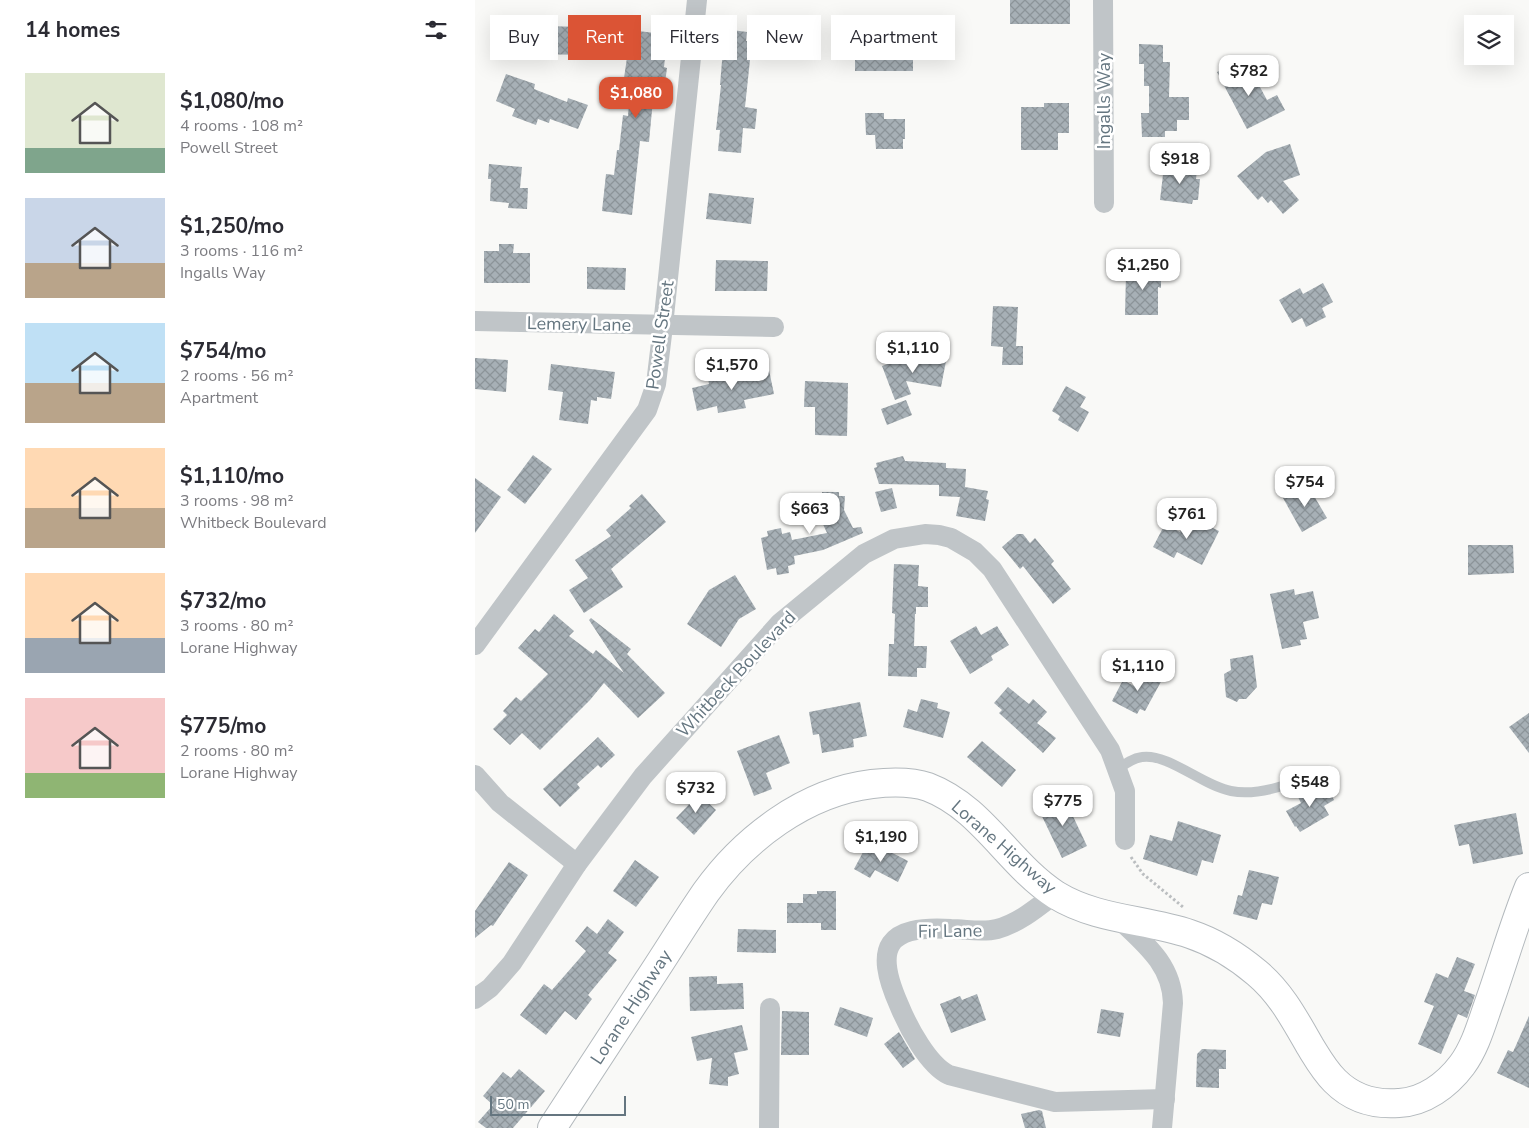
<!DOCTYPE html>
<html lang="en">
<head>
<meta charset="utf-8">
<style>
  :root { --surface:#fff; --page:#f7f7f7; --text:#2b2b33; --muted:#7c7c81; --accent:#db5435 }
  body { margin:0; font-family:"Nunito Sans",sans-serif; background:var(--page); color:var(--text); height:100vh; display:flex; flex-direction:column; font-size:19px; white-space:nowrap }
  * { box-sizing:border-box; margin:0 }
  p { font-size:16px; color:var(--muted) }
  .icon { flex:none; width:28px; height:28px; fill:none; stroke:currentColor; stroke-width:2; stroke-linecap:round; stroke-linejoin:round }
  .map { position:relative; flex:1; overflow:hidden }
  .details { display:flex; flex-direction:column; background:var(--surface); width:475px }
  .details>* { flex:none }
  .top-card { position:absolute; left:15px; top:15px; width:475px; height:45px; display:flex; gap:10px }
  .tools { position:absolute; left:989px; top:15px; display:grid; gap:10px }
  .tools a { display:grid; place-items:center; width:50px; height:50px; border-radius:0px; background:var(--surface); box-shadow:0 5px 20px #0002; font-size:25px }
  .scale { position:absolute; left:15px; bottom:12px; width:136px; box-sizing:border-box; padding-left:5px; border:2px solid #657680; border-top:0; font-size:14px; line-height:18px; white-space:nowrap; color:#657680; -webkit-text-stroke:4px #fff; paint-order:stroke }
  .price { position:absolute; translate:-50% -42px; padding:0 11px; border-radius:10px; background:#fff; color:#222; font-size:16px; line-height:32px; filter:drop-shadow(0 1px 2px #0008) }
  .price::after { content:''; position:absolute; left:50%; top:30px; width:15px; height:11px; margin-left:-8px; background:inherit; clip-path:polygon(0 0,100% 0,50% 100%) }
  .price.current { background:var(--accent); color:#fff }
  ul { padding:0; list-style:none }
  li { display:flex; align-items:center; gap:15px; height:125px; padding:0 25px }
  li span { display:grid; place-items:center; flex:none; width:140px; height:100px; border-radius:0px; color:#555 }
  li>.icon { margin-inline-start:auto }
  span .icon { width:60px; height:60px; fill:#fffc; stroke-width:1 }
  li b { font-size:21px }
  h2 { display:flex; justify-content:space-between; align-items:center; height:60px; padding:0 25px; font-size:21px }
  .pill { padding:0 18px; border-radius:0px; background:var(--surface); box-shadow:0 5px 20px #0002; font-size:18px; line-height:45px }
  .pill.current { background:var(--accent); color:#fff }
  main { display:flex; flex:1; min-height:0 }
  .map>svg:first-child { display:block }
</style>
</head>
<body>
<main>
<section class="details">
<h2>14 homes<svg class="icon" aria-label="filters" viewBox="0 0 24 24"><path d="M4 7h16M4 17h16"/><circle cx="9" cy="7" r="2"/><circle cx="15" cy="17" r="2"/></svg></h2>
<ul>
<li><span style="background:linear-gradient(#dfe7d0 75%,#7fa58c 0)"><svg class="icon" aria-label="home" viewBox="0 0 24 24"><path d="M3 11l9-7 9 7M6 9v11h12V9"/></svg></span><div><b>$1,080/mo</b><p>4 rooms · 108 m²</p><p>Powell Street</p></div></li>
<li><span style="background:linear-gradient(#c9d6e8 65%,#b9a48a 0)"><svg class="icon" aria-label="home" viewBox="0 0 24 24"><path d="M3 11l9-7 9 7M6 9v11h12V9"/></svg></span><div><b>$1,250/mo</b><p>3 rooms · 116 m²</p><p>Ingalls Way</p></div></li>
<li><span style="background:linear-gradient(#bfe0f5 60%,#b9a48a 0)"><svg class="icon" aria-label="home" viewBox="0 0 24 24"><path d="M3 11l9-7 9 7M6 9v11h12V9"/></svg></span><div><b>$754/mo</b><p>2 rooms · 56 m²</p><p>Apartment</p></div></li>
<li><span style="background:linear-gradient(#ffd9b3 60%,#b9a48a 0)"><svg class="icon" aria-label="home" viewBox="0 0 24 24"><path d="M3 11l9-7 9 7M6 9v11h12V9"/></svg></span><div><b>$1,110/mo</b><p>3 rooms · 98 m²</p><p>Whitbeck Boulevard</p></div></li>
<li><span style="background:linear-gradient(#ffd9b3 65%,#9aa5b1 0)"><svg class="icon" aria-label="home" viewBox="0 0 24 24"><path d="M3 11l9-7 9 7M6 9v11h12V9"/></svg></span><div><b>$732/mo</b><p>3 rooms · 80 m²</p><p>Lorane Highway</p></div></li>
<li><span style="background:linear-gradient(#f6c9c9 75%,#8fb573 0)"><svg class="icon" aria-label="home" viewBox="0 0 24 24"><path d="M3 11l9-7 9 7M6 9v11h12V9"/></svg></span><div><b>$775/mo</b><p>2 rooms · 80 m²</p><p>Lorane Highway</p></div></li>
</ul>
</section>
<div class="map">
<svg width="1054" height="1128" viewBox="0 0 1054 1128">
  <defs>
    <pattern id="building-cross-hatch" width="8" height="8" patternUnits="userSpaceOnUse" patternTransform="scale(1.25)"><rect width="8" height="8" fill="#a7b0b6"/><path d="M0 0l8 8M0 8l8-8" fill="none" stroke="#8c9499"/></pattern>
  </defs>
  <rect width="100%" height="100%" fill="#f9f9f7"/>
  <g fill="url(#building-cross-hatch)">
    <rect x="535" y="0" width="60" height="24"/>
    <polygon points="64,26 113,27 113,38 117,38 116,55 49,54 50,31 64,31"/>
    <polygon points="257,30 272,32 271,41 277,41 270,107 282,109 280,129 268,128 266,153 243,151 245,130 241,130 246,85 245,85 249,37 256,37"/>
    <polygon points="163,31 180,33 180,38 189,39 187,52 191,50 189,67 192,68 189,90 179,89 174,142 165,141 157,215 127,211 131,174 139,175 142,150 144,150 148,115 153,116 156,79 149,78 155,37 162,38"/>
    <polygon points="438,40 438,71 380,71 380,47 409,47 409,41"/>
    <polygon points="664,44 688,45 688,62 695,62 694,97 714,97 714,120 702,120 702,131 690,131 690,137 667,137 666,113 674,113 674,86 669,86 669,64 664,64"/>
    <polygon points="763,62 773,79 779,76 792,100 802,95 810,110 772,129 742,72"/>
    <polygon points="31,74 60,84 59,89 92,102 93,98 113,105 103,129 75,119 74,123 63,119 61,125 37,116 40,109 21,101"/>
    <polygon points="569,103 594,103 594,133 583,133 583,150 546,150 546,107 569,107"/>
    <polygon points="390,113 409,113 409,119 430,119 430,139 428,139 428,149 401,149 400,135 391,135"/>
    <polygon points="815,144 825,175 808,181 824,200 808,214 796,200 793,203 787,196 783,200 762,176 791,152"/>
    <polygon points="14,164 47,167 45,188 53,188 52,209 33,208 34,203 15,201 16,179 13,179"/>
    <polygon points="689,166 722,170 721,179 725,179 723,200 718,200 717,204 685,200"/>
    <polygon points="234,193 279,198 276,224 231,219"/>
    <polygon points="24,244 39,244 38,253 55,253 55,283 9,283 9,251 24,251"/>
    <polygon points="241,260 293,261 292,291 240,291"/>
    <polygon points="662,266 686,266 686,288 683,287 683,315 650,315 651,273 662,273"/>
    <polygon points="112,267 151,268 150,290 112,289"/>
    <polygon points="848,283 858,302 847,308 851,317 831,327 827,318 817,323 804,300 825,288 828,294"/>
    <polygon points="518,306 543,307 541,346 548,346 548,365 527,365 528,347 516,346"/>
    <polygon points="437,355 471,361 466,387 431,381 436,394 420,400 407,366"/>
    <polygon points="0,358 33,360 31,392 0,389"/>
    <polygon points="76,364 140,372 136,399 122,397 122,401 116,400 113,424 84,420 88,392 73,390"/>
    <polygon points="294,370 299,394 269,400 271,408 243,413 242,406 222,411 217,388 234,384 233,378 261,372 262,377"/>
    <polygon points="330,381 373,383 372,436 340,435 340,407 329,407"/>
    <polygon points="591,386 611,397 605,407 614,412 603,432 583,420 585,416 577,411"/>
    <polygon points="431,400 437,415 412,425 406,409"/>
    <polygon points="58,455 77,469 50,504 32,490"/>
    <polygon points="428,456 430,461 471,463 471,468 491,469 490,487 513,491 511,499 514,500 510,521 481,516 485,497 464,496 464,485 404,484 399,468 402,467 401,463"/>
    <polygon points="0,478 26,497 0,533"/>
    <polygon points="832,484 852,518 827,532 808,498"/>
    <polygon points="417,488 422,508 406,512 400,492"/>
    <polygon points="347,492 364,492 364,496 370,496 369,510 378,528 386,527 388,533 348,550 319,556 320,564 313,566 314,573 302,575 301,568 292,570 286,538 293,536 292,531 306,528 307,534 315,532 317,540 352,533 341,509 342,498 347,498"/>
    <polygon points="167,494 191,522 136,569 148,587 109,613 94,590 113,578 100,560 136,536 131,530 156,508 154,506"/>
    <polygon points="713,516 744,531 727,565 702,552 699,558 678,547 690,524 705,532"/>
    <polygon points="542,534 548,534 555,543 560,538 579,561 576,564 596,589 578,604 548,566 545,569 527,547"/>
    <polygon points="993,545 1038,545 1039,573 993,575"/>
    <polygon points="419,564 444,565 443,586 453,587 453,607 441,607 441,614 440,614 439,646 452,646 451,668 442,668 442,677 413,676 414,644 419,644 420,614 417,613"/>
    <polygon points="260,575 281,609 264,619 246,647 212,624 234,590"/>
    <polygon points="819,589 820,595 838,591 844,618 828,622 832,639 825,640 826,645 807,649 795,594"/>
    <polygon points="79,614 99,631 94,636 118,654 121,650 149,673 114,620 116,618 156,649 152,654 190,693 163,718 129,683 115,700 65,750 47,733 35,745 18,729 32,715 28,711 41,697 46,701 73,674 43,648 60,629 64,632"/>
    <polygon points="501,626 506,635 522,626 534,645 516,656 518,660 495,674 475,641"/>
    <polygon points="778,655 782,687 771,699 764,699 762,702 751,697 749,674 756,670 755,659"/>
    <polygon points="669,668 688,678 670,711 665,709 662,714 637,701 648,680 659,686"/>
    <polygon points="533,687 554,704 558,699 572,712 562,723 581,738 568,753 524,713 527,710 519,703"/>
    <polygon points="446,699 463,703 462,708 475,712 468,738 428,727 433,709 442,712"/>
    <polygon points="385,702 392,736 378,739 379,747 347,753 344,734 338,735 334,712"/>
    <polygon points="1054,713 1054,753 1034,727"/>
    <polygon points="304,735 315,763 291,773 297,789 279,796 262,751"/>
    <polygon points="123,737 140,755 126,768 123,765 102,784 105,788 85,807 68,789"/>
    <polygon points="507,741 541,770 527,787 492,757"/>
    <polygon points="840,787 842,790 852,787 859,800 849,806 854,815 825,832 821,826 820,827 811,811 826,803 823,797"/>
    <polygon points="224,794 241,810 219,835 201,818"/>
    <polygon points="588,795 612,846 587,858 563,808"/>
    <polygon points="1041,813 1048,854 998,864 994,844 984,846 979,825"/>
    <polygon points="703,821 746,835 738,863 727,860 722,876 668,859 675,835 697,841"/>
    <polygon points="394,841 433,861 423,882 400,870 395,878 379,869"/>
    <polygon points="160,860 184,877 161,907 138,891"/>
    <polygon points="34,862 53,875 18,926 16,925 0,938 0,911"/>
    <polygon points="774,870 804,877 797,905 787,903 782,920 758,914 763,895 767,896"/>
    <polygon points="342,891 361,891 361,930 346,930 346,923 312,923 312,903 328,903 328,894 342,894"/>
    <polygon points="133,919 149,932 133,953 142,960 113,995 117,999 101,1020 90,1011 71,1035 45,1015 69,984 77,990 111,951 100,941 112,926 122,934"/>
    <polygon points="263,929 301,930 301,953 262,952"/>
    <polygon points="982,957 1000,964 989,991 1000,995 992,1018 983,1014 966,1054 943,1044 959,1006 949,1002 961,973 973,978"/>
    <polygon points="242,976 242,984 268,983 269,1009 215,1011 214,977"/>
    <polygon points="502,994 511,1020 476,1033 465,1004 485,996 487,1000"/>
    <polygon points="365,1007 398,1018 392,1037 359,1025"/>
    <polygon points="626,1009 649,1013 645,1037 622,1033"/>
    <polygon points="307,1011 334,1012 334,1055 306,1055"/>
    <polygon points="1054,1016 1054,1088 1022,1073 1033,1050 1038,1052"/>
    <polygon points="267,1025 273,1050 259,1053 264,1074 253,1077 253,1086 234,1084 237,1058 222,1061 216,1037"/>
    <polygon points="424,1032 440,1059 428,1068 409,1044"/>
    <polygon points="727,1049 751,1050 751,1069 744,1069 744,1088 721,1087 722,1054"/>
    <polygon points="44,1069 70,1091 38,1128 11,1128 3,1122 18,1105 8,1096 28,1072 36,1078"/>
    <polygon points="564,1110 567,1111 571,1128 550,1128 546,1114"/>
  </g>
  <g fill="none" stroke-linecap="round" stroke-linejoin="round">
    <defs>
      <path id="secondary" d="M77 1128C109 1079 141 1030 173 981 193 951 211 921 231 892 269 839 330 792 397 784 415 782 435 781 453 787 508 808 533 864 581 895 622 920 670 919 715 934 739 942 763 957 782 973 806 993 820 1020 835 1046 843 1059 849 1070 860 1081 877 1098 899 1105 924 1103 949 1102 972 1085 987 1065 1001 1046 1007 1022 1015 1000 1028 963 1039 924 1054 887"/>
    </defs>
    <use href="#secondary" stroke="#b3b9bd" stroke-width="30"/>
    <polyline stroke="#bbbec0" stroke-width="3" stroke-dasharray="2.5 2.5" stroke-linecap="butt" points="656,857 668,874 708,907"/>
    <path stroke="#c0c5c8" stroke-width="10" d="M643 769C650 764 658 758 667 757 693 753 728 786 756 791 782 796 815 785 838 774"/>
    <g stroke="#c0c5c8" stroke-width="20">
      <polyline points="628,0 629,203"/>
      <polyline points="0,321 299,327"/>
      <polyline points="0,645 172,410 181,384 188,326 222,0"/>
      <polyline points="0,775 25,803 102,864"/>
      <path d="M580 894C562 908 544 923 522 929 507 933 491 929 476 929 412 925 398 946 424 1005 433 1027 453 1065 474 1075L580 1102 690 1099"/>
      <path d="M643 918C669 943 697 964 698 1003L687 1128"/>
      <polyline points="0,999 15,988 37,963 102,864 168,776 305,623 389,554 419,539 450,534 464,535 476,538 500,552 517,569 635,750 650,791 650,840"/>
      <polyline points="294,1128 295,1008"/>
    </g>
    <use href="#secondary" stroke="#fff" stroke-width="28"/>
  </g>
  <g text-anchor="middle" stroke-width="5" stroke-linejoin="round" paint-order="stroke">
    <g font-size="18" fill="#657680" stroke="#fff">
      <text transform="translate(629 101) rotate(-90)" y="6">Ingalls Way</text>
      <text transform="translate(104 324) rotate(1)" y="6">Lemery Lane</text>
      <text transform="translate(185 335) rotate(-82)" y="6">Powell Street</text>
      <text transform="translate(261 674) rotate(-47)" y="6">Whitbeck Boulevard</text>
      <text transform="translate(529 847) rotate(41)" y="6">Lorane Highway</text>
      <text transform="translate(475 931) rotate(-1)" y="6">Fir Lane</text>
      <text transform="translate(156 1007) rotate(-57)" y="6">Lorane Highway</text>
    </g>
  </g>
</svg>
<div class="tools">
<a><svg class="icon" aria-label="layers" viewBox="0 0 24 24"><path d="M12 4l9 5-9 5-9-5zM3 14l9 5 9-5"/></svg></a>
</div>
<div class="scale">50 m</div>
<b class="price" style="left:774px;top:97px">$782</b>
<b class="price current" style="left:161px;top:119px">$1,080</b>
<b class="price" style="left:705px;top:185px">$918</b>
<b class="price" style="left:668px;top:291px">$1,250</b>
<b class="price" style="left:438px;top:374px">$1,110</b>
<b class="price" style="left:257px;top:391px">$1,570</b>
<b class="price" style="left:830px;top:508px">$754</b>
<b class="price" style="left:335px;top:535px">$663</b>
<b class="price" style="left:712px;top:540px">$761</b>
<b class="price" style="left:663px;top:692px">$1,110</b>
<b class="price" style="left:835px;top:808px">$548</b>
<b class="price" style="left:221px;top:814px">$732</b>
<b class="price" style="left:588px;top:827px">$775</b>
<b class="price" style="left:406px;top:863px">$1,190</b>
<div class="top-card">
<a class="pill">Buy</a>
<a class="pill current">Rent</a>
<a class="pill">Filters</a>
<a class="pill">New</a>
<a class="pill">Apartment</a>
</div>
</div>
</main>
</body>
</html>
